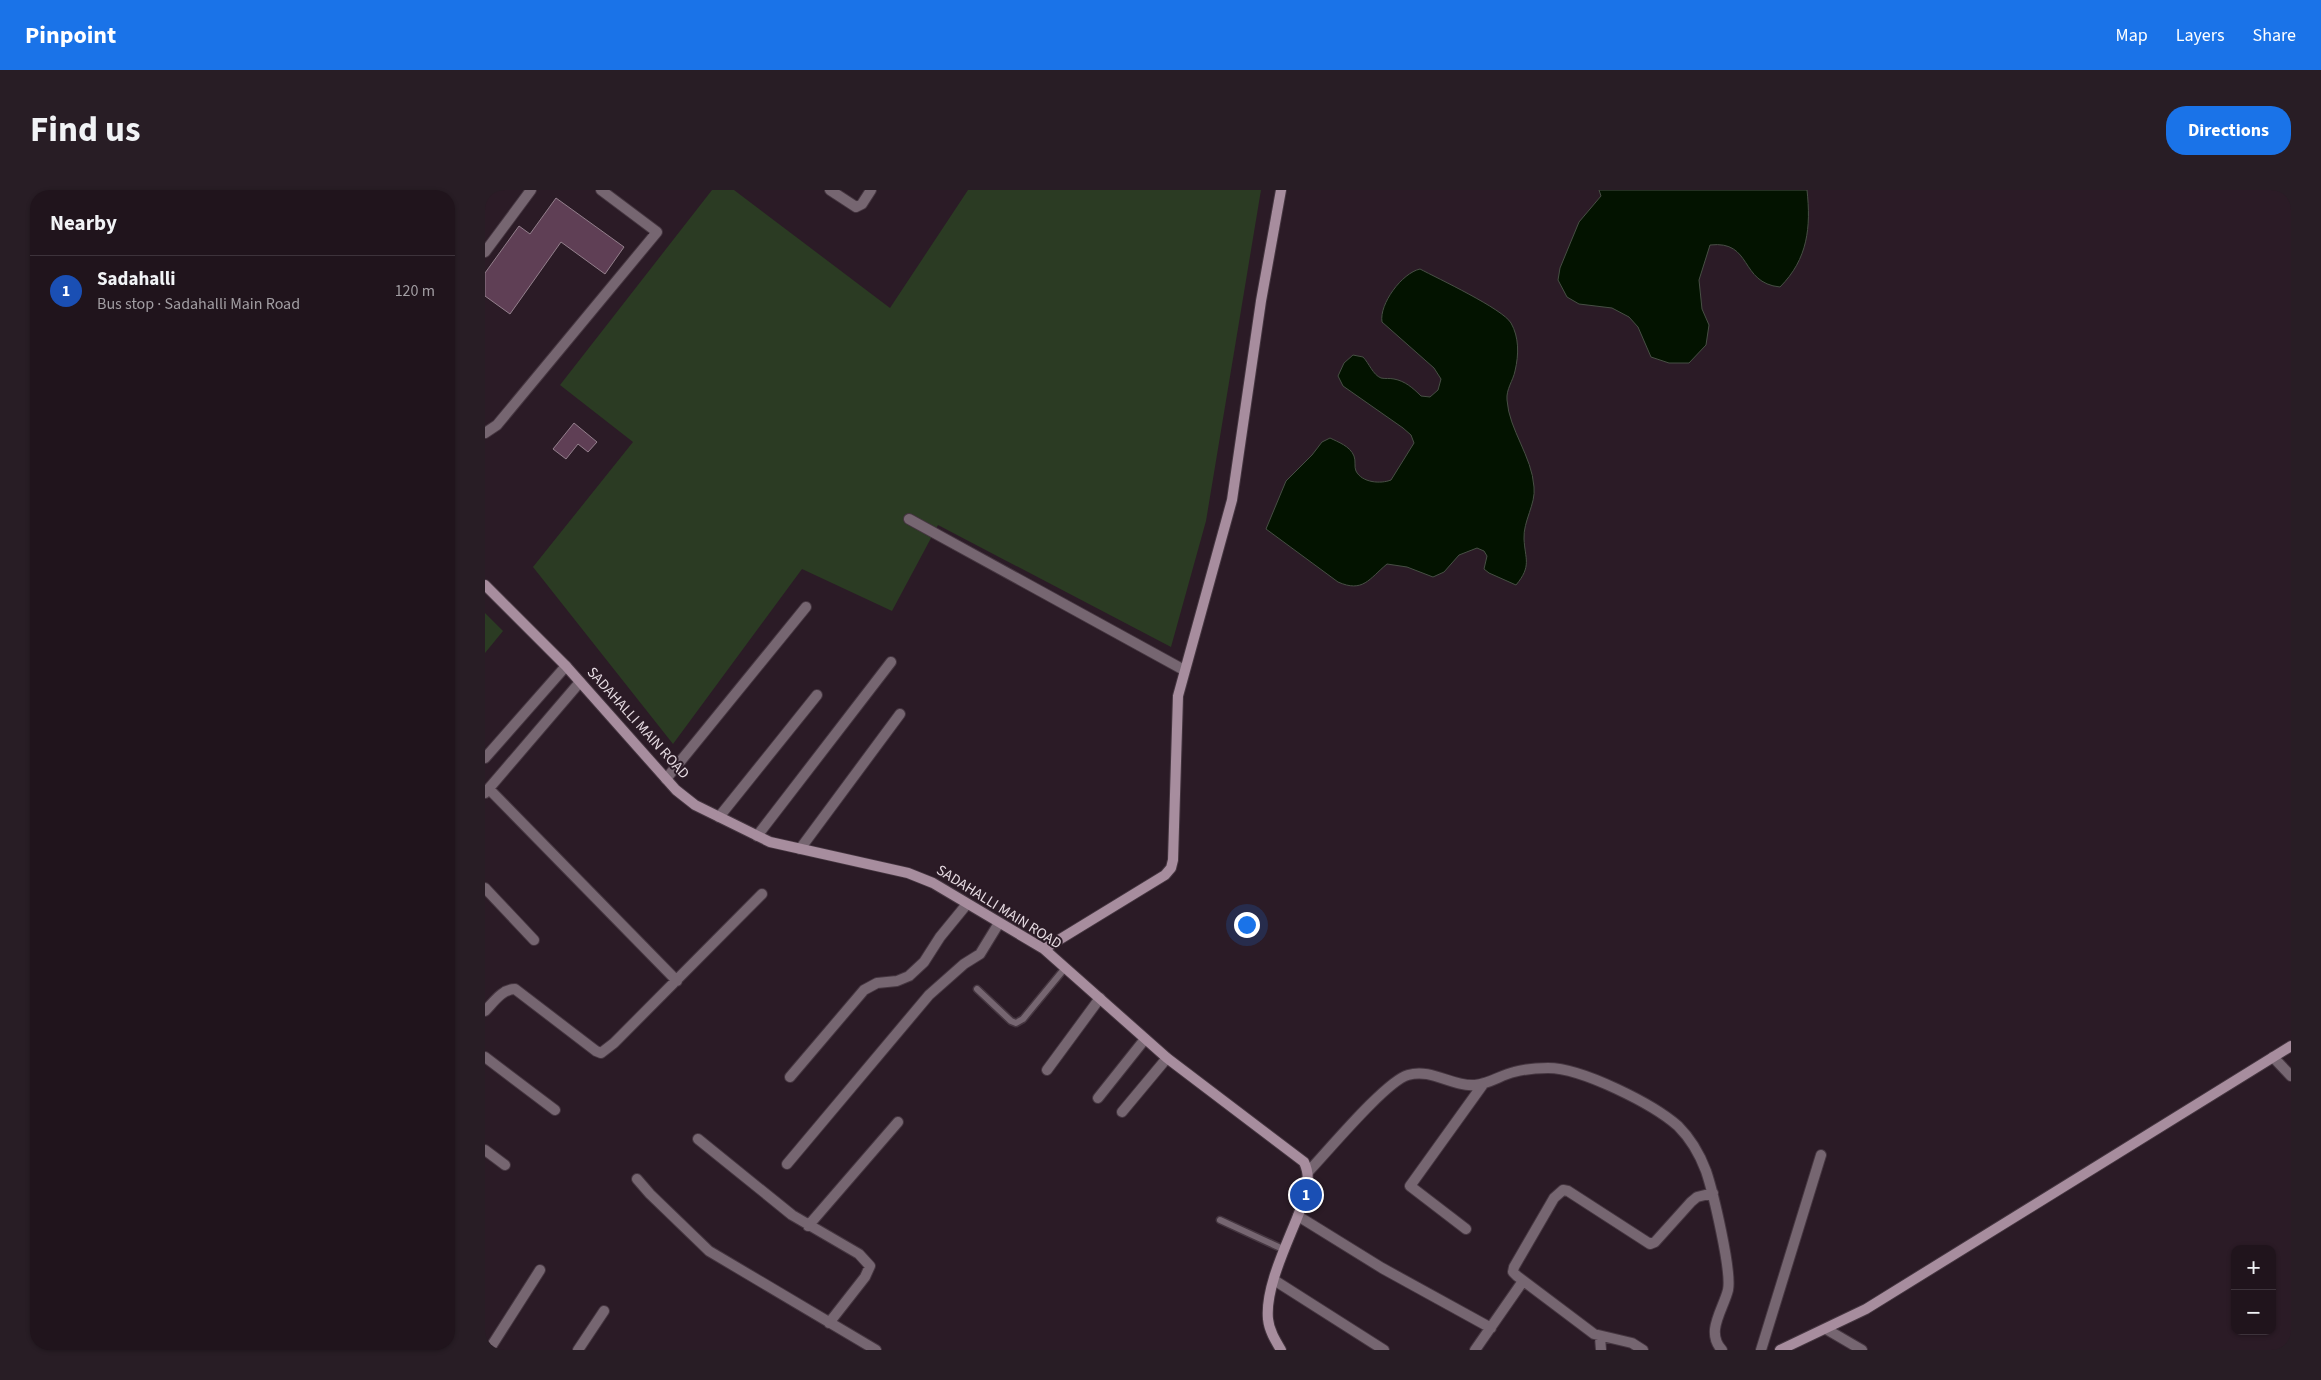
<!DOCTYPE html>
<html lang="en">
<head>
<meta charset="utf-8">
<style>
	body { margin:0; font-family:"Source Sans 3",sans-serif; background:#281d25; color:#f1f3f6 }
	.controls { position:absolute; right:15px; bottom:15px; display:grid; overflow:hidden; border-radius:10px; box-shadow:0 1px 4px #0004 }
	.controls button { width:45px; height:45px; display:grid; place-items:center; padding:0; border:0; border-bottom:1px solid #3d333b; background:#20141c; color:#f1f3f6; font:25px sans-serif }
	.you { position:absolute; left:761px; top:734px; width:18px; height:18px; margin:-12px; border:4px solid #fff; border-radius:50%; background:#1a73e8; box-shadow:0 0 0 8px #1a73e833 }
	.badge { display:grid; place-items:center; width:32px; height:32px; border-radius:50%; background:#1a73e8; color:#fff; font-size:16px; font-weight:700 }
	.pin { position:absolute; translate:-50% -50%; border:2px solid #fff; box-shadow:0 1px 5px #0006 }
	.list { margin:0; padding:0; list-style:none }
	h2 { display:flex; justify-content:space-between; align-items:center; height:65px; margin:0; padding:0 20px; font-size:21px }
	h2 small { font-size:16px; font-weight:400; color:#a29ea3 }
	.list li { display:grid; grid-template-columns:32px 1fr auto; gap:15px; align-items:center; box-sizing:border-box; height:70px; padding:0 20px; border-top:1px solid #3d333b }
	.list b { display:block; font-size:19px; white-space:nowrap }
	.list p { margin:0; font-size:16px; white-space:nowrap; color:#a29ea3 }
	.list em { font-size:16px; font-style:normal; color:#a29ea3 }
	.map { position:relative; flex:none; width:1806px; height:1160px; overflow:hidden; border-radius:20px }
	header { display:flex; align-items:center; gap:30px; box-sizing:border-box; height:70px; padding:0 25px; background:#1a73e8; color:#fff }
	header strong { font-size:24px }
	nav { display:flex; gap:28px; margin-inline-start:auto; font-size:18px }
	.intro { display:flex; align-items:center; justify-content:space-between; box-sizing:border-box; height:120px; padding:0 30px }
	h1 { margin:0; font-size:35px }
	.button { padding:12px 22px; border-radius:20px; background:#1a73e8; color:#fff; font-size:18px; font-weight:700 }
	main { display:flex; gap:30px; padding:0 30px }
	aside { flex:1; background:#20141c; border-radius:20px; box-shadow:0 1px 4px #0004 }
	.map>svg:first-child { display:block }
</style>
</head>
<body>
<header>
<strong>Pinpoint</strong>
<nav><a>Map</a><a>Layers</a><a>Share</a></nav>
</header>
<div class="intro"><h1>Find us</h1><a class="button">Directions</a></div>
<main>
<aside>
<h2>Nearby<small></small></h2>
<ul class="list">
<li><span class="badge" style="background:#1a4fb4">1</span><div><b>Sadahalli</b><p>Bus stop · Sadahalli Main Road</p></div><em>120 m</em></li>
</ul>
</aside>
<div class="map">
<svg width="1806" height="1160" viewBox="0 0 1806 1160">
	<rect width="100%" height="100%" fill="#2b1b26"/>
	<!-- green -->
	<path fill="#2b3b23" d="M227,0H249L405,118L483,0H776L721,331L686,457L453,335L407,421L317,379L188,554L48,377L148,252L75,195Z
		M0,423L18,441L0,463Z"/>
	<!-- water -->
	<path fill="#031300" stroke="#474f44" d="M1114,0H1322C1326,37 1323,69 1295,97C1254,93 1268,50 1225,55L1214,90L1217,119L1224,135L1221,155L1204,173H1184L1166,167L1153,137L1144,127L1127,118L1094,114L1082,107L1073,90L1075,78L1094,32L1116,6Z
		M935,79C952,88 1018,119 1026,133C1034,147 1034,164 1030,181C1028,191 1021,199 1022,210C1024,240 1047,266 1049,297C1051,314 1038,331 1039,349C1040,369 1047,376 1031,395L1004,383L999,379L1002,366L999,361L992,358L974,365L959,382L948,387L922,377L902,374C884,389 878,403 853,392L781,339L801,291L827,265L837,252L845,248C853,252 865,256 869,266C871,271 869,277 871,281C877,293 896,294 906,290L929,253L926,245L918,238L858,196L853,186L859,173L868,165L878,167C884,173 888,185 896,188C900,189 905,188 909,189C920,191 928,198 936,206L945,207L953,200L956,189L949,178L897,132C894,114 917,83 935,79Z"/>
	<!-- building -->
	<path fill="#5f3f55" stroke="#94808d" d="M71,8L139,57L120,84L76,52L25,124L0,106V83L34,36L45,44Z
		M89,233L112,252L103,262L93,254L81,269L68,259Z"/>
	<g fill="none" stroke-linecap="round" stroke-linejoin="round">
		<!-- lane casing -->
		<g stroke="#453640" stroke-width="9">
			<path id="lane" d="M492,799L526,831L531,833L538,829L580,778
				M735,1030L800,1060"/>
		</g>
		<!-- street casing -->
		<g stroke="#453640" stroke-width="12">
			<path id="street" d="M345,0L371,17L377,14L386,0
				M0,62L46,0
				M0,243L12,235L172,42L116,0
				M424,329L699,480
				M0,568L81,476
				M181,589L321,417
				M4,599L192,791
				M0,603L95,492
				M234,627L332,505
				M272,646L406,472
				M315,659L415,524
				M0,698L49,750
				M0,821C8,813 17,799 30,799L111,861L116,863L129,853L277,704
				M0,867L70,920
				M1788,867L1806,886
				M562,880L615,808
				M305,887L379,800L392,793L412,791L424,786L439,772L455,747L482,714
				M613,908L660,849
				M637,922L682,868
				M213,949L307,1025L374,1064L385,1076L380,1087L344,1133
				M0,960L20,975
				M302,974L444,805L479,774L495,764L514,733
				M823,982C843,961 901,891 923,885C947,878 967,897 990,895C1004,894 1016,885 1029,882C1040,879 1053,878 1063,878C1097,878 1168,914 1193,936C1205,948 1215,965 1221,981C1228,1002 1247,1081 1243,1100C1238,1120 1220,1142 1237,1160
				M152,989L165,1004L224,1061L391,1160
				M813,1026L897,1078L1006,1138
				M323,1036L413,932
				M981,1039L925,996L999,893
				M789,1090L899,1160
				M1341,1139L1377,1160
				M1115,1147L1116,1160
				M4,1160L55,1080
				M93,1160L119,1121
				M990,1160L1038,1091
				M1158,1160L1147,1153L1109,1144L1032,1086L1028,1082L1029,1077L1069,1008L1078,1000L1083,1001L1165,1054L1170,1052L1206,1012L1212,1007L1228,1003
				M1276,1160L1336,965"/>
		</g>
		<!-- secondary casing -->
		<g stroke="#453640" stroke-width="12">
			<path id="secondary" d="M0,395L81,476L191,600L210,615L285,652L423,683L448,693L559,759L682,868L819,972C827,989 821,1005 814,1023C803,1052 780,1097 783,1129C784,1140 790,1150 796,1160
				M559,759L680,685L686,678L688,670L693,506L747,310L776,111L796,0
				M1295,1160L1381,1119L1806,856"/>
		</g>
		<!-- lane -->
		<use href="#lane" stroke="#766671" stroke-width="6"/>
		<!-- street -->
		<use href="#street" stroke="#766671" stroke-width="10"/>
		<!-- secondary -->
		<use href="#secondary" stroke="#a78d9e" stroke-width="10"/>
	</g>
	<g text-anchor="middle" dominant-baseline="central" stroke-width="4" stroke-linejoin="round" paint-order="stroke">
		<!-- street labels -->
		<g font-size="15" fill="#e6dbe2" stroke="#2b1b26">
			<text transform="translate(153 533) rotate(48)">SADAHALLI MAIN ROAD</text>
			<text transform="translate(514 717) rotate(32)">SADAHALLI MAIN ROAD</text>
		</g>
	</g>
</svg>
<div class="controls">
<button>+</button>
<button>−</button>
</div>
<div class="you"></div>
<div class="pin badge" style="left:821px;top:1005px;background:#1a4fb4">1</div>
</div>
</main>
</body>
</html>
